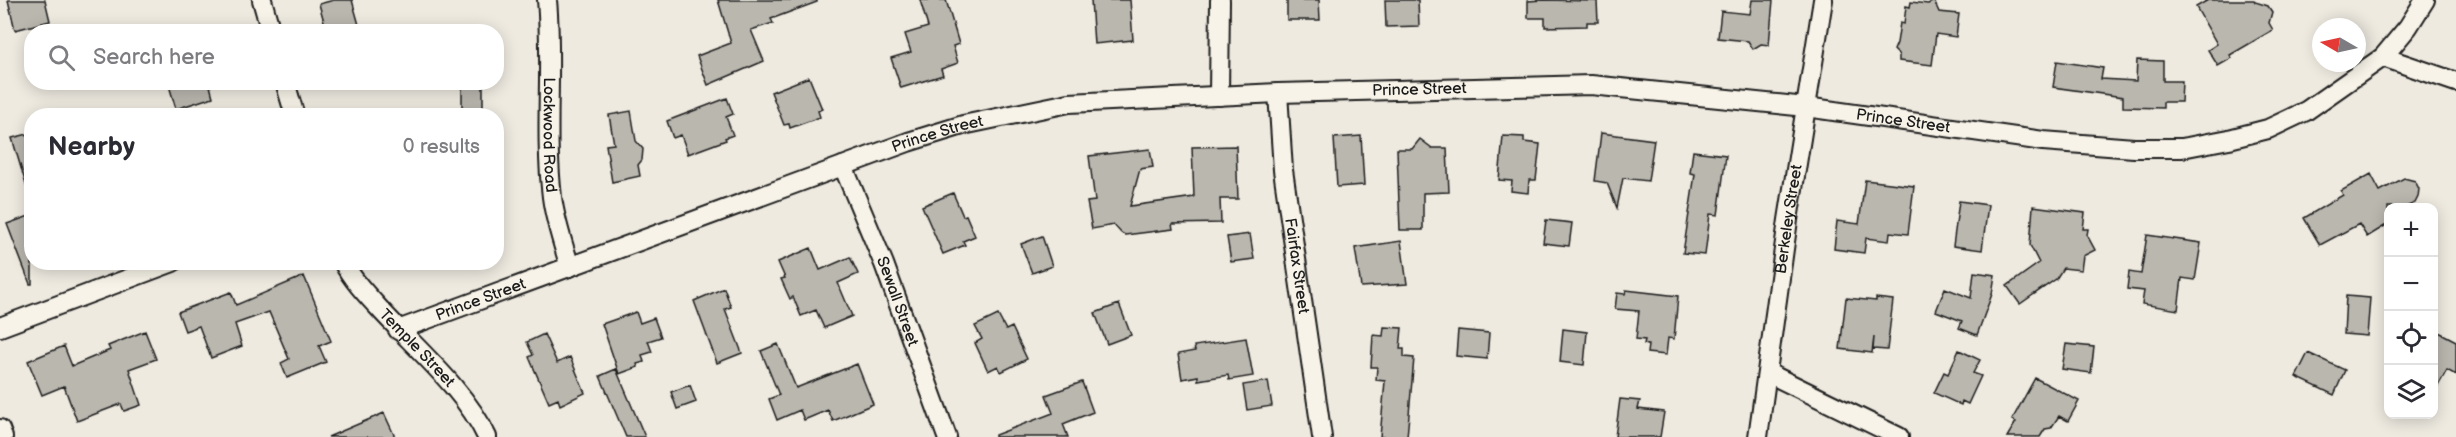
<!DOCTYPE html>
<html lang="en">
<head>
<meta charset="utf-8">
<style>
	body { margin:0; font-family:"Balsamiq Sans",sans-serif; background:#f7f7f7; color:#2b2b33 }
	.controls { position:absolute; right:18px; bottom:18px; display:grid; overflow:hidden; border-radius:12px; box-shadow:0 3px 15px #0003 }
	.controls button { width:54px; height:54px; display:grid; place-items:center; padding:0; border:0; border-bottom:2px solid #e1e1e2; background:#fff; color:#2b2b33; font:30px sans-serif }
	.compass { position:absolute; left:2312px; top:18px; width:54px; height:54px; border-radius:50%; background:#fff; box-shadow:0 3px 15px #0003; rotate:279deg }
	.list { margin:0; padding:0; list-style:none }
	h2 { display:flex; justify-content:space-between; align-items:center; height:78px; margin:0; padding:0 24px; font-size:26px }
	h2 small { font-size:20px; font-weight:400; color:#7c7c81 }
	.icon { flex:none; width:33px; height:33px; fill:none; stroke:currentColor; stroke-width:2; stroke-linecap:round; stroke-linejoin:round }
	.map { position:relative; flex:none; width:2456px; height:437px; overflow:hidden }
	.search { position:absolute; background:#fff; box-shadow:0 3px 15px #0003; left:24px; top:24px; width:480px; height:66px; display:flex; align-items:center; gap:15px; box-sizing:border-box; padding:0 21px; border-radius:24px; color:#7c7c81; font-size:22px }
	.panel { position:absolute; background:#fff; box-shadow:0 3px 15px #0003; left:24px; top:108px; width:480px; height:162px; border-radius:24px }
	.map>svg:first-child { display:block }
</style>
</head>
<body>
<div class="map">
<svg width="2456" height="437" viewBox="0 0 2456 437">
	<rect width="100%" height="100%" fill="#eeeae0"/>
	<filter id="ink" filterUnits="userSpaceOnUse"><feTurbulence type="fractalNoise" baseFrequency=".0167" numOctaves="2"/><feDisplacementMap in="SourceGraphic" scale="12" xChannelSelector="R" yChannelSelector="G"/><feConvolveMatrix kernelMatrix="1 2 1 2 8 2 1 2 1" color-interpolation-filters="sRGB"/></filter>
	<g filter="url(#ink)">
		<!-- building -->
		<path fill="#bab7af" stroke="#1c1c1c" stroke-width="1.5" d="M8,0H45L50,21L15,30Z
			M334,0H352L361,32H327L319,4Z
			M718,0H817V2L771,19L773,23L751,30L764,61L708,85L697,56L731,43Z
			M920,0H946L959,44L953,46L958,63L941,69L943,75L901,88L891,58L911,52L905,34L928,27Z
			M1091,0H1130L1133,40L1094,44Z
			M1287,0H1319L1320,20H1287Z
			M1385,0H1418L1419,26L1386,27Z
			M1543,0L1597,1L1598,22H1587V26L1545,27V18H1528V1Z
			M1752,0H1773L1769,45L1761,44L1753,49L1748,41L1718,38L1721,11L1750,14Z
			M2208,0H2254L2255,2L2268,6L2272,12L2269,23L2273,30L2230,55L2232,58L2218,66L2208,50L2217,44L2196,7Z
			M1934,1L1939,12L1959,14L1956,37L1936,34L1932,65L1899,61V55L1894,50L1897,43L1900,23L1904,24L1906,6L1910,7L1911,2L1928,4Z
			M2137,60L2163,61V81H2182L2181,102H2163V108L2123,107V97L2053,87L2057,61L2103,68L2101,79L2136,81Z
			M809,77L822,109L818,111L820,117L790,128L789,124L784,125L771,92Z
			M168,82H209L213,97L176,109Z
			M462,82H483V113H462Z
			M727,98L733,114L726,117L733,135L725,138L726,140L688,154L681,135L673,138L667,121Z
			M631,111L636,141L643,149L642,160L638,165L640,176L612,182L606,145L614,144L609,115Z
			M32,133V187L27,188L12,138Z
			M1601,133L1654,140L1648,181L1623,178L1617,208L1607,183L1595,181Z
			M1361,136L1364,185L1337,187L1334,138Z
			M1503,136L1524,137V142L1540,144L1536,180H1529L1528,193L1511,191L1512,181L1499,180Z
			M1420,139L1432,148H1447L1449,192L1423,193V230H1400L1397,149H1412Z
			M1236,146L1238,199H1220L1221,223L1172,224L1173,229L1125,235L1121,233L1114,225L1092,229L1087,202L1095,201L1089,156L1150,149L1153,167L1140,169L1130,206L1194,197L1192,147Z
			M1693,151L1726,155L1718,215L1710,214L1705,255L1683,253L1695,174L1690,173Z
			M2371,174L2380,191L2404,178L2415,181L2419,189L2418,197L2415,203L2406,207H2388V224L2367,237L2359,224L2320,245L2304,218L2343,195L2341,191Z
			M1865,180L1914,186L1908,234L1890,232L1889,241L1866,238L1864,253L1834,249L1837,221L1859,224Z
			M953,193L963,216L966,215L975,236L963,241L965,245L943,254L922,206Z
			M1959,201L1988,205L1982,250L1953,246Z
			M2033,206L2085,213L2083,229H2088L2087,235L2095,250L2083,256L2081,270L2063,268L2056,279L2020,304L2007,286L2039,263L2030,245Z
			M32,215V284H30L7,224Z
			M1546,220L1572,223L1569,246L1543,243Z
			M1250,234L1254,259L1231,262L1227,237Z
			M2147,235L2201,243L2195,280L2182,278L2178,310L2142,304L2144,291L2127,289L2129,272L2141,274Z
			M1042,236L1052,266L1032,273L1021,244Z
			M1401,241L1407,284L1361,287L1355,248Z
			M811,248L820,270L850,257L858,274L838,283L852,316L824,328L816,310L801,316L793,297L790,299L781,279L785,278L778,262Z
			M1974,272L1995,275L1992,294L1977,335L1959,328L1962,321L1936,311L1945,288L1971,298Z
			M304,276L331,341L319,346L326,362L287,378L281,363L289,359L269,312L235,324L242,346L211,358L199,326L185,331L178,312L231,292L236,305Z
			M724,288L731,307L725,309L742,353L717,363L694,301Z
			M1626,290L1678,296L1674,339L1668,338L1666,355L1647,353L1648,345L1644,344L1645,340L1636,339L1639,311L1615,309L1617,293L1625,294Z
			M2346,296L2370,298L2367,336L2344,334Z
			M1846,298L1876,301V298L1893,300L1887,350L1873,349L1874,337L1872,353L1840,349Z
			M1119,304L1131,335L1107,344L1095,313Z
			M636,312L640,323L654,318L661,337L648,341L652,352L642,355L644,362L637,364L638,367L619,374L602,324Z
			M998,315L1006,330L1012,327L1027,359L1001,372L998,366L988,371L975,343L982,339L975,326Z
			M1384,327L1402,328L1400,349H1404V357L1414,358L1407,437H1380L1385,381L1376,380L1377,367H1371L1373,335L1383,336Z
			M1563,329L1587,332L1584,365L1560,362Z
			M2433,329L2456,341V375L2447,370L2433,395Z
			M1458,330L1489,333L1487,359L1456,356Z
			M145,331L156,359L129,369L141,405L124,411L121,404L77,421L64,386L42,395L28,361L64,346L72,366L110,350L108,346Z
			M544,334L557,363L570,357L585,393L560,405L558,399L549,403L529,357L533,355L527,342Z
			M1246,338L1253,376L1229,380L1228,375L1198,380V376L1182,379L1178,354L1195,351L1194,346Z
			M778,344L796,388L857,364L873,404L833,421L828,410L804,420L800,410L777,420L769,399L779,395L761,351Z
			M2066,344L2094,347L2091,373L2062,369Z
			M1959,350L1980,360L1973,373L1981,376L1968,404L1962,401L1961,405L1934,393L1944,372L1948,374Z
			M2308,353L2345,370L2334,395L2296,377Z
			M616,369L645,437H626L600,376Z
			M2035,378L2079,401L2068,421L2059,416L2051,428L2045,429L2040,437H2007L2016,422L2012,420Z
			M1268,381L1272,406L1247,410L1243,385Z
			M1082,382L1093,412L1063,424L1068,437H995V435L1053,413L1046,395Z
			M690,385L696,402L677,409L671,392Z
			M1620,399L1640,401L1638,409L1664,412L1660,437H1615Z
			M384,413L395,437H328Z"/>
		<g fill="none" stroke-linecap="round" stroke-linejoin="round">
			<!-- minor casing -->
			<g stroke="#1c1c1c" stroke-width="22">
				<g id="minor">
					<path d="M262,0L271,32"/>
					<path id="s1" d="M547,0C553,65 544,131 552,197C555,221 563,244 570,267"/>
					<path d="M2383,57L2456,82"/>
					<path d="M285,82L295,116"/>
					<path id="s2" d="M1278,93L1283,170L1322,437"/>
					<path d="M1219,96L1220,0"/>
					<path id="s3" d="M843,166L884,264L947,437"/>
					<path id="s4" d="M343,262C352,279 365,293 377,306C413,346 464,388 487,437"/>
					<path d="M0,327L173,262"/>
					<path id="s5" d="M398,330L908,142L963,125L1069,103L1278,93L1591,85L1806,107L2043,141L2134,148H2182L2229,139L2268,129L2306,111L2383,57L2408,27L2425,0"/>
					<path d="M1768,373L1899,437"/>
					<path d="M0,429L3,437"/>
					<path id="s6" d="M1758,437L1788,220L1823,0"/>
				</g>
			</g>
			<!-- minor -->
			<use href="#minor" stroke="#f7f3e8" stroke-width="18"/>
		</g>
	</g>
	<g text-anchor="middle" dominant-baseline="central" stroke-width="4.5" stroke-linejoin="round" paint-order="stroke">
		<!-- street labels -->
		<g font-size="16" fill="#1c1c1c" stroke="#f7f3e8">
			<text stroke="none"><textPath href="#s5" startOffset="1060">Prince Street</textPath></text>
			<text stroke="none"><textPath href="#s5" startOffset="1546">Prince Street</textPath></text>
			<text stroke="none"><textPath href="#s1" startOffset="135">Lockwood Road</textPath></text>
			<text stroke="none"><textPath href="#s5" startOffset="574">Prince Street</textPath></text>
			<text stroke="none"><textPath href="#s6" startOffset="220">Berkeley Street</textPath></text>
			<text stroke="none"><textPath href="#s2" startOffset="174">Fairfax Street</textPath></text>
			<text stroke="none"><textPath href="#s5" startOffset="88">Prince Street</textPath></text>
			<text stroke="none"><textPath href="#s3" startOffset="146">Sewall Street</textPath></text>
			<text stroke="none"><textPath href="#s4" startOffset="114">Temple Street</textPath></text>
		</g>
	</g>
</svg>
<div class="controls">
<button>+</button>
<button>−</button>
<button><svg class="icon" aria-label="locate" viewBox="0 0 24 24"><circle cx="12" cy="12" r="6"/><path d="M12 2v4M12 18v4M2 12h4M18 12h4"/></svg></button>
<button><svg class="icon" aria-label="layers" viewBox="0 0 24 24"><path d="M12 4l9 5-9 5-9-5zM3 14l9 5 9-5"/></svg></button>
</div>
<svg class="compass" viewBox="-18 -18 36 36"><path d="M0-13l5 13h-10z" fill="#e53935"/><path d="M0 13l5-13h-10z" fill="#7c7c81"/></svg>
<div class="search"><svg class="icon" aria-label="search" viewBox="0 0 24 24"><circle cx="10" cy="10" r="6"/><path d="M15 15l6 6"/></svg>Search here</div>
<section class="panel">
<h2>Nearby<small>0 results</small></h2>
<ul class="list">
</ul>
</section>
</div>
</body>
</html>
